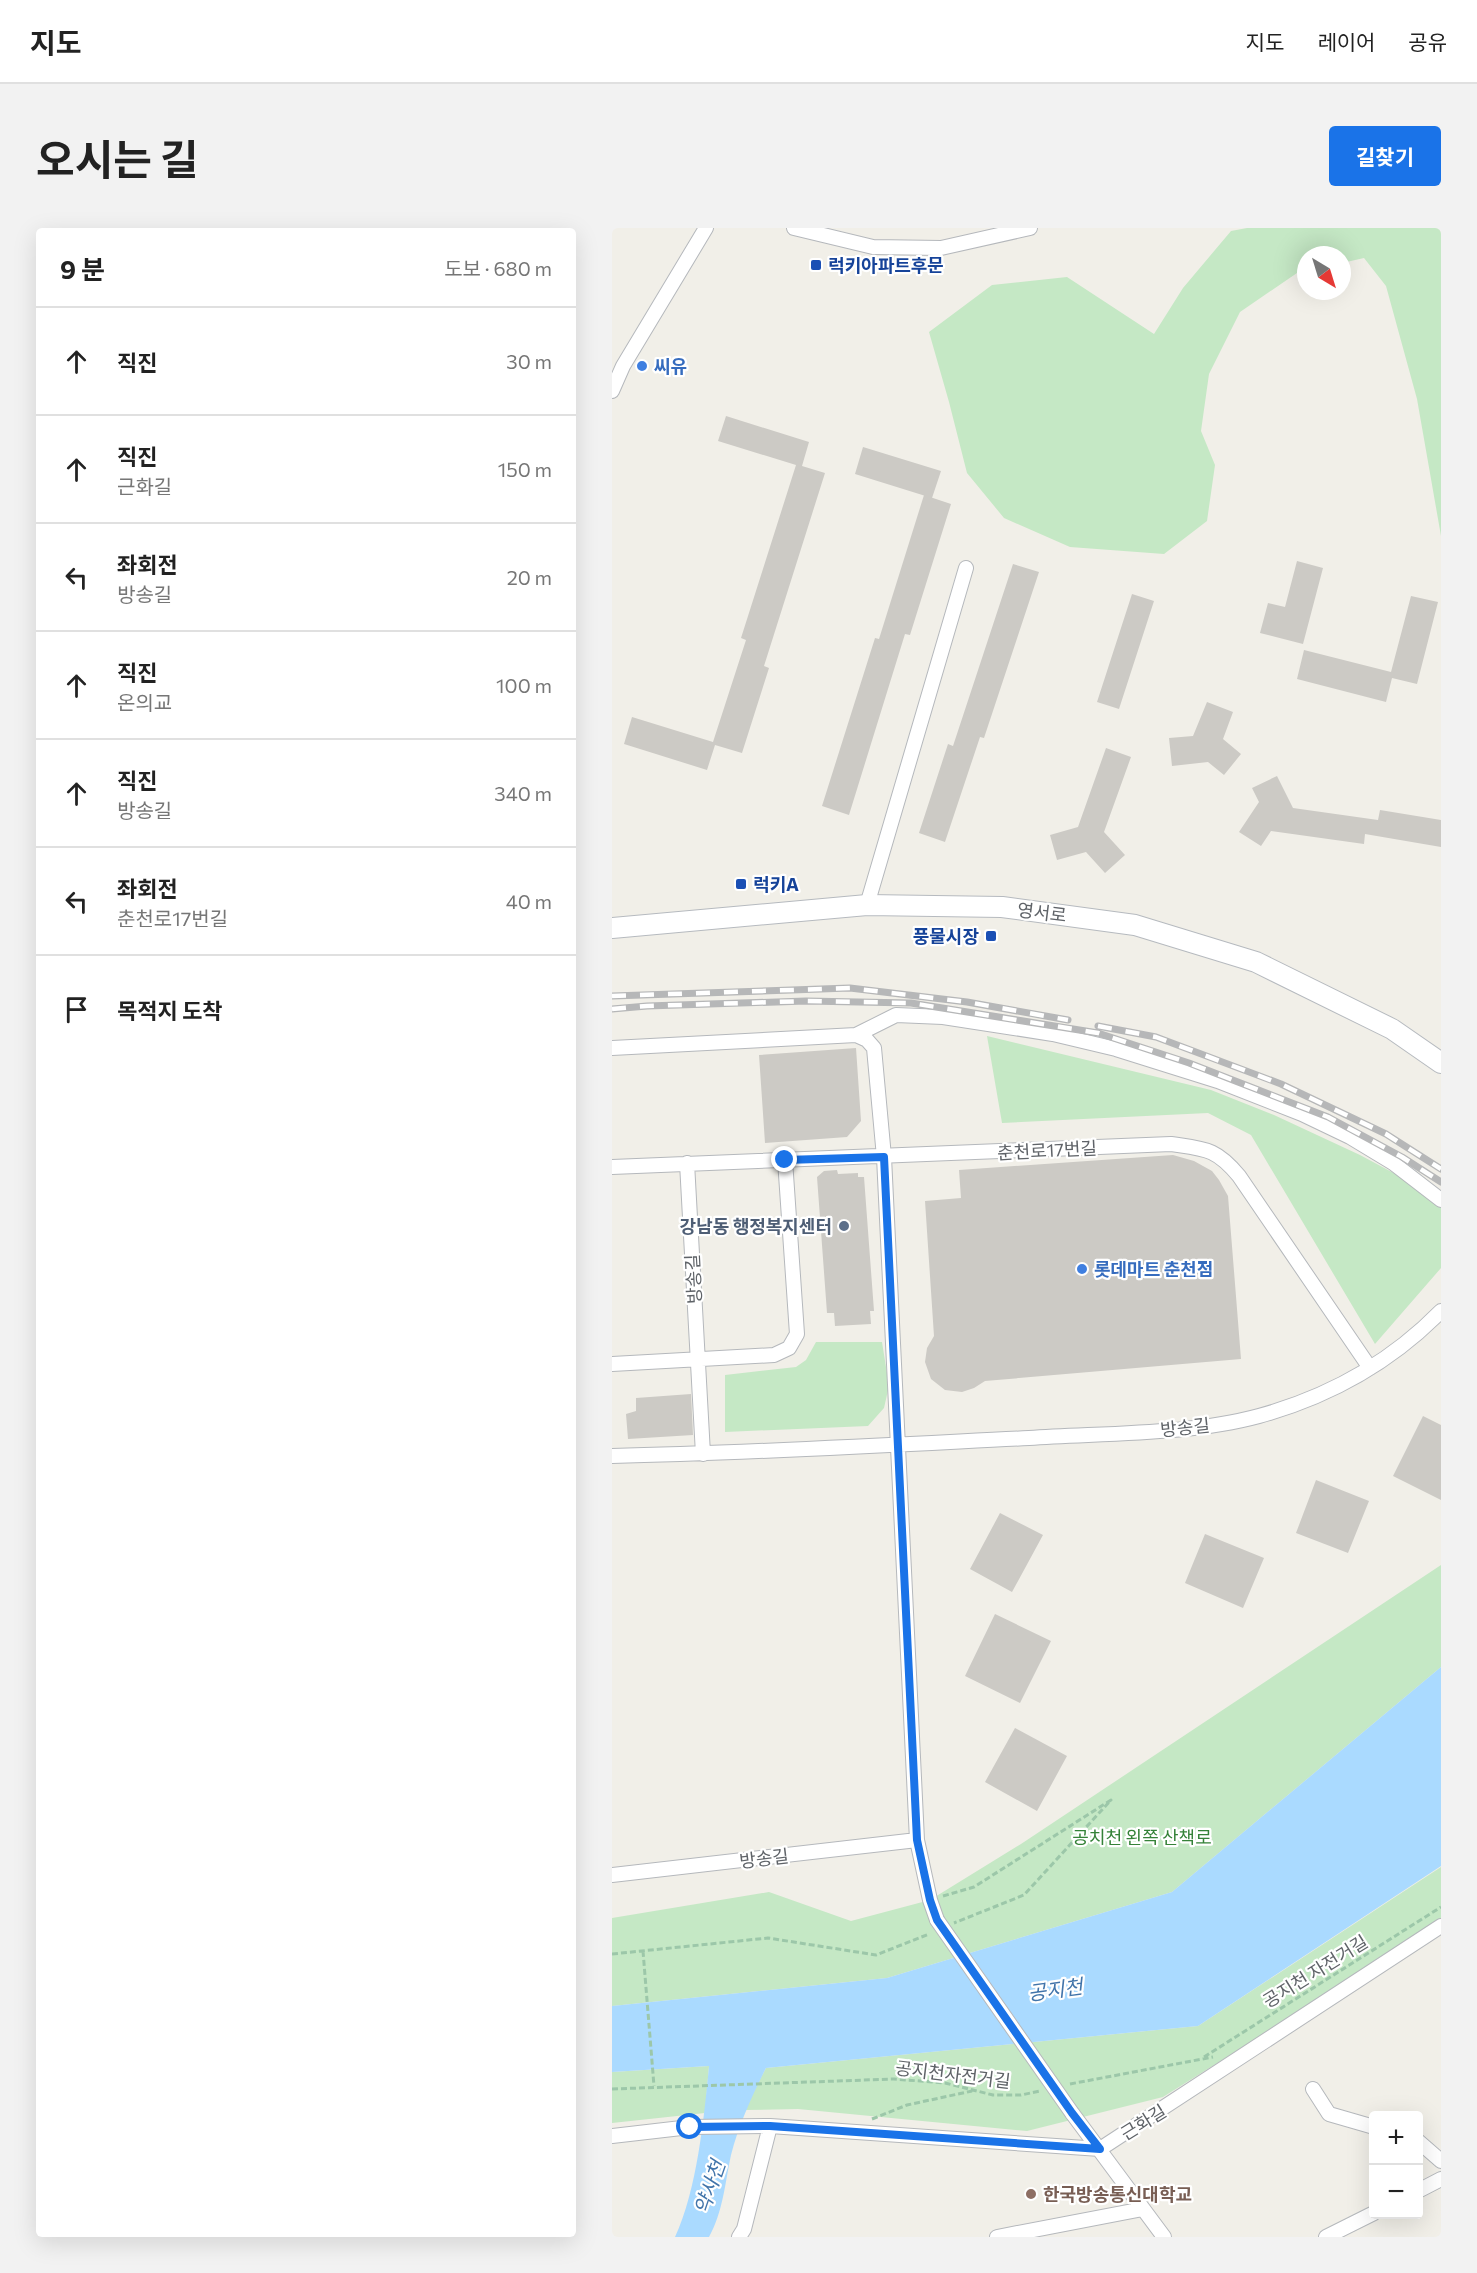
<!DOCTYPE html>
<html lang="ko">
<head>
<meta charset="utf-8">
<style>
	body { margin:0; font-family:Commissioner,"Noto Sans KR",sans-serif; background:#f2f2f2; color:#222 }
	.controls { position:absolute; right:18px; bottom:18px; display:grid; overflow:hidden; border-radius:6px; box-shadow:0 6px 24px #0002 }
	.controls button { width:54px; height:54px; display:grid; place-items:center; padding:0; border:0; border-bottom:2px solid #e0e0e0; background:#fff; color:#222; font:30px sans-serif }
	.compass { position:absolute; left:685px; top:18px; width:54px; height:54px; border-radius:50%; background:#fff; box-shadow:0 6px 24px #0002; rotate:142deg }
	.stop { position:absolute; width:18px; height:18px; margin:-14px; border:4px solid #1a73e8; border-radius:50%; background:#fff }
	.stop.end { background:#1a73e8; border-color:#fff; box-shadow:0 2px 6px #0008 }
	.list { margin:0; padding:0; list-style:none }
	h2 { display:flex; justify-content:space-between; align-items:center; height:78px; margin:0; padding:0 24px; font-size:26px }
	h2 small { font-size:20px; font-weight:400; color:#767676 }
	.list li { display:grid; grid-template-columns:39px 1fr auto; gap:18px; align-items:center; box-sizing:border-box; height:108px; padding:0 24px; border-top:2px solid #e0e0e0 }
	.list b { display:block; font-size:22px; white-space:nowrap }
	.list p { margin:0; font-size:20px; white-space:nowrap; color:#767676 }
	.list em { font-size:20px; font-style:normal; color:#767676 }
	.icon { flex:none; width:33px; height:33px; fill:none; stroke:currentColor; stroke-width:2; stroke-linecap:round; stroke-linejoin:round }
	.map { position:relative; flex:none; width:829px; height:2009px; overflow:hidden; border-radius:6px }
	header { display:flex; align-items:center; gap:36px; box-sizing:border-box; height:84px; padding:0 30px; background:#fff; border-bottom:2px solid #e0e0e0 }
	header strong { font-size:28px }
	nav { display:flex; gap:33px; margin-inline-start:auto; font-size:21px }
	.intro { display:flex; align-items:center; justify-content:space-between; box-sizing:border-box; height:144px; padding:0 36px }
	h1 { margin:0; font-size:42px }
	.button { padding:15px 27px; border-radius:6px; background:#1a73e8; color:#fff; font-size:21px; font-weight:700 }
	main { display:flex; gap:36px; padding:0 36px }
	aside { flex:1; background:#fff; border-radius:6px; box-shadow:0 6px 24px #0002 }
	.map>svg:first-child { display:block }
</style>
</head>
<body>
<header>
<strong>지도</strong>
<nav><a>지도</a><a>레이어</a><a>공유</a></nav>
</header>
<div class="intro"><h1>오시는 길</h1><a class="button">길찾기</a></div>
<main>
<aside>
<h2>9 분<small>도보 · 680 m</small></h2>
<ul class="list">
<li><svg class="icon" aria-label="ahead" viewBox="0 0 24 24"><path d="M12 20V5M6 11l6-6 6 6"/></svg><div><b>직진</b></div><em>30 m</em></li>
<li><svg class="icon" aria-label="ahead" viewBox="0 0 24 24"><path d="M12 20V5M6 11l6-6 6 6"/></svg><div><b>직진</b><p>근화길</p></div><em>150 m</em></li>
<li><svg class="icon" aria-label="left" viewBox="0 0 24 24"><path d="M17 20v-9H6M10 6l-5 5 5 5"/></svg><div><b>좌회전</b><p>방송길</p></div><em>20 m</em></li>
<li><svg class="icon" aria-label="ahead" viewBox="0 0 24 24"><path d="M12 20V5M6 11l6-6 6 6"/></svg><div><b>직진</b><p>온의교</p></div><em>100 m</em></li>
<li><svg class="icon" aria-label="ahead" viewBox="0 0 24 24"><path d="M12 20V5M6 11l6-6 6 6"/></svg><div><b>직진</b><p>방송길</p></div><em>340 m</em></li>
<li><svg class="icon" aria-label="left" viewBox="0 0 24 24"><path d="M17 20v-9H6M10 6l-5 5 5 5"/></svg><div><b>좌회전</b><p>춘천로17번길</p></div><em>40 m</em></li>
<li><svg class="icon" aria-label="arrive" viewBox="0 0 24 24"><path d="M6 21V4h12l-3 4 3 4H6"/></svg><div><b>목적지 도착</b></div></li>
</ul>
</aside>
<div class="map">
<svg width="829" height="2009" viewBox="0 0 829 2009">
	<rect width="100%" height="100%" fill="#f1efe8"/>
	<!-- green -->
	<path fill="#c5e8c5" d="M635,0H829V308L805,171L774,58L752,30L730,35V27H694V43L685,45L628,84L597,146L589,203L603,237L595,293L552,326L458,319L392,290L355,245L337,174L317,104L380,57L455,49L542,106L571,60L619,3Z
		M375,808L599,862L662,887L748,927L819,965L829,974V1040L763,1116L639,907L596,885L390,895Z
		M204,1114H270L277,1158L272,1180L256,1198L113,1204V1147L184,1139L194,1132Z
		M829,1337V1439L560,1664L275,1750L0,1778V1690L157,1664L239,1693L318,1672L409,1616Z
		M829,1639V1695L551,1869L415,1903L186,1881L132,1882L154,1840L586,1798Z
		M97,1838L93,1885L0,1895V1844Z"/>
	<!-- water -->
	<path fill="#aadaff" d="M829,1439V1638L586,1798L154,1840C140,1868 127,1896 119,1927C113,1955 111,1984 97,2009H63C85,1962 92,1890 97,1838L0,1844V1778L275,1750L560,1664Z"/>
	<!-- building -->
	<path fill="#cccac5" d="M114,188L197,214L190,238L213,245L152,438L157,440L130,525L103,517L95,542L12,516L20,489L101,514L134,412L129,410L184,237L106,213Z
		M251,219L329,243L320,270L243,246Z
		M312,267L339,276L298,407L293,406L237,587L210,578L263,410L267,411Z
		M685,333L711,340L691,416L648,405L656,375L673,379Z
		M401,336L427,344L372,510L368,509L333,614L307,605L336,516L341,518Z
		M520,366L542,373L507,481L485,474Z
		M799,368L826,374L805,456L780,450L774,474L685,451L692,422L779,444Z
		M595,474L621,484L611,511L629,526L612,547L596,534L560,538L557,510L581,508Z
		M494,520L519,529L492,604L513,627L493,645L474,624L445,632L438,607L466,599Z
		M665,548L681,580L766,592L768,582L829,592V619L753,606L752,616L659,603L649,618L627,604L647,574L640,560Z
		M244,820L249,893L235,909L153,915L147,827Z
		M561,927L582,933L600,943L607,952L616,968L629,1131L373,1153L362,1160L350,1164L333,1162L319,1151L313,1134L315,1120L322,1108L313,973L349,970L347,942Z
		M225,942L226,946L246,945V949H252L262,1083H258L259,1096L223,1098L222,1085H215L205,949L212,943Z
		M79,1166L81,1207L16,1211L14,1186L24,1183V1170Z
		M811,1188L829,1197V1272L781,1248Z
		M704,1252L757,1273L736,1325L684,1305Z
		M388,1285L431,1307L400,1364L358,1341Z
		M593,1306L652,1330L631,1380L573,1355Z
		M383,1386L439,1413L408,1475L353,1448Z
		M403,1500L455,1528L425,1583L373,1554Z"/>
	<g fill="none" stroke-linecap="round" stroke-linejoin="round">
		<!-- street casing -->
		<g stroke="#b5b8bc" stroke-width="16">
			<path id="street" d="M182,0L261,19L329,20L418,0
				M0,163L11,138L94,0
				M255,677L354,340
				M244,807L284,787L331,789L441,806L504,821L606,853L690,886L738,909L781,935L829,972
				M0,820L244,807L255,812L262,820L272,929L305,1612L318,1672L325,1692
				M75,935L91,1226
				M0,939L559,916C593,921 604,920 627,948L758,1140
				M0,1136L162,1127L177,1120L185,1106L173,932
				M0,1228C139,1225 278,1217 417,1210C490,1205 577,1207 647,1188C716,1169 779,1134 829,1083
				M0,1647L305,1612
				M701,1861L717,1886L762,1899
				M460,1885L552,2009
				M0,1908L78,1899L158,1898L488,1921L829,1698
				M806,1913L829,1933
				M806,1963L829,1951
				M127,2009L132,2001L158,1898
				M385,2009L531,1981
				M714,2009L762,1985"/>
		</g>
		<!-- secondary casing -->
		<g stroke="#b6babf" stroke-width="22">
			<path id="secondary" d="M0,700L255,677L390,679L523,697L644,734L780,801L829,835"/>
		</g>
		<!-- path -->
		<path stroke="#9cc7a9" stroke-width="3" stroke-dasharray="6 3" stroke-linecap="butt" d="M331,1668L362,1659L499,1572L412,1667L342,1695
			M31,1723L42,1858
			M0,1726L156,1710L264,1727L317,1706
			M592,1829L829,1679
			M458,1856L601,1829
			M0,1861L282,1851L333,1855L381,1867H409L428,1863
			M260,1891L295,1877L360,1863"/>
		<!-- street -->
		<use href="#street" stroke="#fff" stroke-width="14"/>
		<!-- secondary -->
		<use href="#secondary" stroke="#fff" stroke-width="20"/>
		<!-- rail casing -->
		<g stroke="#b6b7b8" stroke-width="7">
			<path id="rail" d="M0,768L238,760L355,774L456,792
				M0,781L35,778L194,773L299,775L486,805L577,835L716,889L790,929L829,954
				M486,798L544,809L669,856L774,906L829,941"/>
		</g>
		<!-- rail -->
		<use href="#rail" stroke="#fff" stroke-width="4.5" stroke-dasharray="14" stroke-linecap="butt"/>
		<!-- street-bridge casing -->
		<g stroke="#b5b8bc" stroke-width="16" stroke-linecap="butt">
			<path id="street-bridge" d="M325,1692L460,1885"/>
		</g>
		<!-- street-bridge -->
		<use href="#street-bridge" stroke="#fff" stroke-width="14"/>
	</g>
	<g fill="none" stroke-linecap="round" stroke-linejoin="round">
		<!-- route -->
		<path stroke="#1a73e8" stroke-width="8" d="M78,1899L158,1898L488,1921L460,1885L325,1692L318,1672L305,1612L272,929L173,932"/>
	</g>
	<!-- markers -->
	<g fill="#1a4fb4" stroke="#fff" stroke-width="2">
		<rect x="198" y="31" width="12" height="12" rx="3"/>
		<rect x="123" y="650" width="12" height="12" rx="3"/>
		<rect x="373" y="702" width="12" height="12" rx="3"/>
	</g>
	<g fill="#3f7fe0" stroke="#fff" stroke-width="2">
		<circle cx="30" cy="138" r="6"/>
		<circle cx="470" cy="1041" r="6"/>
	</g>
	<circle fill="#5c6f8a" stroke="#fff" stroke-width="2" cx="232" cy="998" r="6"/>
	<circle fill="#8d6e63" stroke="#fff" stroke-width="2" cx="419" cy="1966" r="6"/>
	<g text-anchor="middle" dominant-baseline="central" stroke-width="4.5" stroke-linejoin="round" paint-order="stroke">
		<!-- transit labels -->
		<g font-size="18" font-weight="bold" fill="#164399" stroke="#fff" text-anchor="start">
			<text x="216" y="37">럭키아파트후문</text>
			<text x="141" y="656">럭키A</text>
			<text x="367" y="708" text-anchor="end">풍물시장</text>
		</g>
		<!-- shop labels -->
		<g font-size="18" font-weight="bold" fill="#366cbe" stroke="#fff" text-anchor="start">
			<text x="42" y="138">씨유</text>
			<text x="482" y="1041">롯데마트 춘천점</text>
		</g>
		<!-- street labels -->
		<g font-size="18" fill="#5f6368" stroke="#fff">
			<text transform="translate(430 684) rotate(7)">영서로</text>
			<text transform="translate(435 922) rotate(-3)">춘천로17번길</text>
			<text transform="translate(81 1051) rotate(-93)">방송길</text>
			<text transform="translate(573 1199) rotate(-6)">방송길</text>
			<text transform="translate(152 1630) rotate(-7)">방송길</text>
			<text transform="translate(703 1743) rotate(-32)">공지천 자전거길</text>
			<text transform="translate(341 1846) rotate(7)">공지천자전거길</text>
			<text transform="translate(531 1894) rotate(-32)">근화길</text>
		</g>
		<!-- service labels -->
		<g font-size="18" font-weight="bold" fill="#4e5e75" stroke="#fff" text-anchor="end">
			<text x="220" y="998">강남동 행정복지센터</text>
		</g>
		<!-- park labels -->
		<g font-size="18" fill="#348238" stroke="#fff">
			<text x="530" y="1609">공치천 왼쪽 산책로</text>
		</g>
		<!-- education labels -->
		<g font-size="18" font-weight="bold" fill="#785e54" stroke="#fff" text-anchor="start">
			<text x="431" y="1966">한국방송통신대학교</text>
		</g>
		<!-- water labels -->
		<g font-size="20" font-style="italic" fill="#4174aa" stroke="#fff">
			<text transform="translate(443 1761) rotate(-8)">공지천</text>
			<text transform="translate(97 1959) rotate(-71)">약사천</text>
		</g>
	</g>
</svg>
<div class="controls">
<button>+</button>
<button>−</button>
</div>
<svg class="compass" viewBox="-18 -18 36 36"><path d="M0-13l5 13h-10z" fill="#e53935"/><path d="M0 13l5-13h-10z" fill="#767676"/></svg>
<div class="stop" style="left:78px;top:1899px"></div>
<div class="stop end" style="left:173px;top:932px"></div>
</div>
</main>
</body>
</html>
